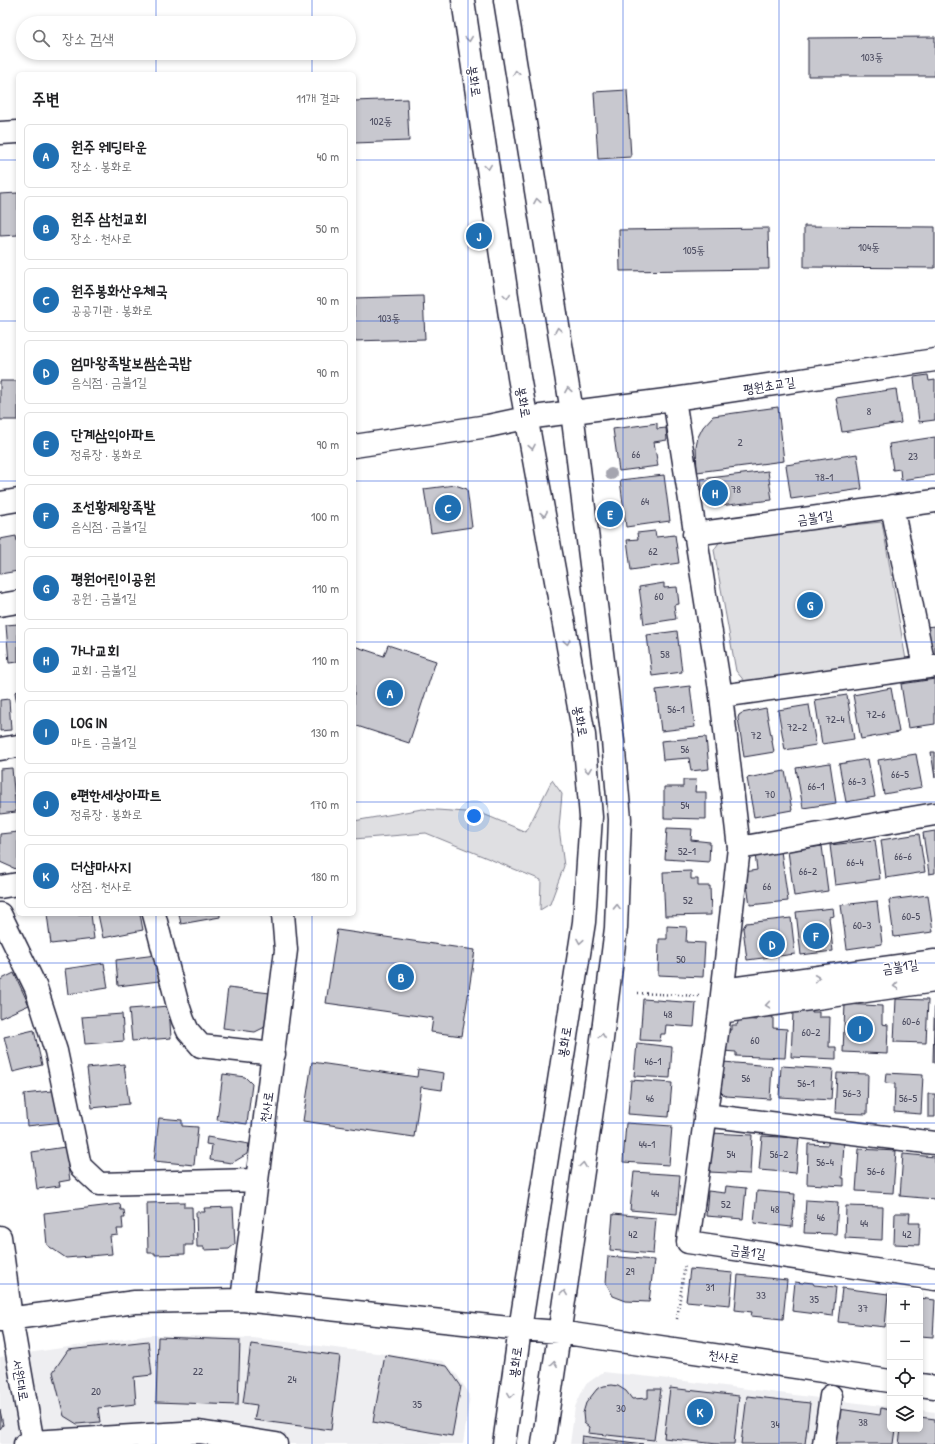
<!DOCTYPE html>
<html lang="ko">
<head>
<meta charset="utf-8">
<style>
	body { margin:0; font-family:"Patrick Hand","Poor Story",sans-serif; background:#f6f6f6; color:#202124 }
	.controls { position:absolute; right:12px; bottom:12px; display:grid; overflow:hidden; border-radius:6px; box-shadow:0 2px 6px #0003 }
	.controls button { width:36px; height:36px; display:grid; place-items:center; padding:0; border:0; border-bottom:1px solid #e0e0e0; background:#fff; color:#202124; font:20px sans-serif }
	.you { position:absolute; left:474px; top:816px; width:14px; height:14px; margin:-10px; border:3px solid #fff; border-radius:50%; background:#1a73e8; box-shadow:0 0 0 6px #1a73e833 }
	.badge { display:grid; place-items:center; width:26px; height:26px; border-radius:50%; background:#1f6fb2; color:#fff; font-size:13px; font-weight:700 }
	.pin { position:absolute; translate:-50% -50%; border:2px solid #fff; box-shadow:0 1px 4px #0006 }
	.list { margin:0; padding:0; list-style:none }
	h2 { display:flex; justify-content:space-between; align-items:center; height:52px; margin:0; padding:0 16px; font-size:17px }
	h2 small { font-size:13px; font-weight:400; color:#757577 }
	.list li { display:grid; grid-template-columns:26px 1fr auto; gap:12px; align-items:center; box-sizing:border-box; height:64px; margin:0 8px 8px; padding:0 8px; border:1px solid #e0e0e0; border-radius:6px }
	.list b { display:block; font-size:15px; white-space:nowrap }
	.list p { margin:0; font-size:13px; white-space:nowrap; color:#757577 }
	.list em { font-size:13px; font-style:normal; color:#757577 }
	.icon { flex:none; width:22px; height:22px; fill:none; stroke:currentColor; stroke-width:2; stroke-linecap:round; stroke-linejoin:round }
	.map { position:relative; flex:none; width:935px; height:1444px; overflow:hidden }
	.search { position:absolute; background:#fff; box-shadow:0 2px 6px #0003; left:16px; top:16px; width:340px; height:44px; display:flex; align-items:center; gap:10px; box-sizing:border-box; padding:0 14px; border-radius:22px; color:#757577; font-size:15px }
	.panel { position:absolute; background:#fff; box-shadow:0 2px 6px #0003; left:16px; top:72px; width:340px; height:844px; border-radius:6px }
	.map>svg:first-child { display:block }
</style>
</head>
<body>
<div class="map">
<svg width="935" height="1444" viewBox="0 0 935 1444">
	<rect width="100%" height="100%" fill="#fff"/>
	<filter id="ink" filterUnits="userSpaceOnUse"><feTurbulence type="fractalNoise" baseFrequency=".025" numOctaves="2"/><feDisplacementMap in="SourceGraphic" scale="8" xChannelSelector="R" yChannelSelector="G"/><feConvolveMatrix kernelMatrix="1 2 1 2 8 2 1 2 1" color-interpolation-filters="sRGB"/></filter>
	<g filter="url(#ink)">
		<!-- built -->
		<path fill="#eeeef1" d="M151,1335L253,1338L443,1361L457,1375L470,1395L463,1444H0V1357Z
			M603,1372L661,1378L890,1407V1429H920V1410L935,1412V1444H570L575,1407L585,1385Z"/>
		<!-- green -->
		<path fill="#dfdfe2" stroke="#80808e" d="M882,522L906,660L746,683L736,671L714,550L722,538Z
			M552,780L562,794L559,828L564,866L550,904L540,910L541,880L426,833L354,839V821L422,809L481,813L526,832Z"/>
		<!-- building -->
		<path fill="#c8c8cf" stroke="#22223b" d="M935,37V76H808V38Z
			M627,90L631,157L598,159L594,92Z
			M407,99L409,141L354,143V101Z
			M18,193V235L0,236V194Z
			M804,226L935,227V268L804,267Z
			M768,228L769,269L620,271L619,230Z
			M423,296L425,339L354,341V298Z
			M928,375L929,381L935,380V420L919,422L914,377Z
			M0,381H18V420H0Z
			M896,389L901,423L842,432L836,398Z
			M778,407L784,461L697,472L696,447L698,437L703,427L713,416Z
			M657,423V429L666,428L667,440L654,442L658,466L619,471L613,429Z
			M935,437V475L901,480L900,469L893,470L889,444Z
			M857,454L862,489L791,499L786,465Z
			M768,471L772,500L719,506L718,498L703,500L701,479Z
			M664,475L670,521L626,527L620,480Z
			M455,485L467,489L472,527L431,533L424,489Z
			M655,531L656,537L675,535L679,563L631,570L627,540L638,539L637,533Z
			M16,536L18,545V571L0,574V539Z
			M664,583V588L677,587L679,604L674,605L676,619L644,624L639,587Z
			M18,624V662L9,663L6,625Z
			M935,626V658L929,659L925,627Z
			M677,631L682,672L652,676L647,635Z
			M388,645L436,661L409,743L354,725V646L384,656Z
			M935,679V724L908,728L901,684Z
			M690,686L695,727L661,731L656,690Z
			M891,688L899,732L861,739L853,695Z
			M18,691V711L15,692Z
			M847,695L854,739L822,744L815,700Z
			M9,699L11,730L0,731V700Z
			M809,705L816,745L785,750L778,710Z
			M766,708L774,752L744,757L738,718L739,715L742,713Z
			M706,737L709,769L691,771L689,758L663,760L661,741Z
			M931,752H935V778Z
			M916,754L922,787L884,794L878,760Z
			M868,759L875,797L846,802L839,764Z
			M830,763L836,803L803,808L796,768Z
			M12,768L16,812L0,814V769Z
			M785,771L792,810L754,817L747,778Z
			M683,780H696L695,792H706V819L664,818V787H683Z
			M667,828L692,829L691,840L710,842L709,862L665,859Z
			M935,831V873L929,874L923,833Z
			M18,832V870L0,862V834Z
			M919,834L925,872L886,878L881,840Z
			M875,840L880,879L835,885L830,845Z
			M822,846L828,891L794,896L788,851Z
			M781,851L788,901L750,905L745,872L757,870L755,854Z
			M691,871V879H698V886H710L711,915L665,916L663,872Z
			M928,895L933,932L894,937L889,900Z
			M877,901L882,944L847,949L841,905Z
			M833,908L834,916L829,917L833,951L801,955L796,912Z
			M47,914H91L94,939L51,944Z
			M98,914H140L143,930L103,938Z
			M179,914H220V917L181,924Z
			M791,918L795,954L747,960L743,928L746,923Z
			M667,926L687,927L686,942L705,943L703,977L658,975L659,939H667Z
			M337,930L475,950L462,1036L431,1032L433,1018L326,1003Z
			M156,955L159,981L118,986L116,960Z
			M104,963L108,988L68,994L65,969Z
			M14,973L29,1005L0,1018V980Z
			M228,988L270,993L265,1027L255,1032L223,1028Z
			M935,988V1063L933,1062Z
			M643,999L696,1003L694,1027L666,1025L665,1034H661L660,1041L640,1040Z
			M896,999L928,1000L926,1043L894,1042Z
			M845,1004L882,1006V1024L888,1025L887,1054L843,1052Z
			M169,1006L171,1038L132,1041L129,1009Z
			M800,1007L813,1008L812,1012H819V1017H830L829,1047H836V1059L791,1057L793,1012H800Z
			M122,1014L124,1041L85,1044L82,1017Z
			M757,1016L773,1017V1028L787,1029L785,1058L736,1056V1052L723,1051L724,1029L732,1030V1025H737L739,1019L757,1020Z
			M34,1030L42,1065L13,1072L4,1037Z
			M637,1043L672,1047L670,1078L634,1076Z
			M312,1062L417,1077L418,1069L444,1073L442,1090L421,1087L414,1137L303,1121Z
			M723,1062L772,1066L770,1099L726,1096L723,1094L720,1091Z
			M124,1064L129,1104L92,1108L87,1068Z
			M781,1066L833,1069L831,1100L779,1097Z
			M837,1073L868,1074L867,1114L835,1113Z
			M886,1073L923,1075L921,1114L894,1112L895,1084L885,1083Z
			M223,1074L245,1077L252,1084L247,1124L217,1120Z
			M631,1080L672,1083L669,1117L628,1114Z
			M60,1090L63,1122L27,1126L24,1094Z
			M928,1094H935V1117H928Z
			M159,1118L182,1120V1126L198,1127L194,1165L154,1161Z
			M626,1123L672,1126L669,1165L623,1162Z
			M711,1133L752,1135L750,1174L709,1172Z
			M762,1136L799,1138L796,1173L759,1170Z
			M207,1137L249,1144L247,1154L232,1163L210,1160L212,1145L206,1144Z
			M828,1141L844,1142L842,1178H844V1186L807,1184L808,1144L828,1145Z
			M65,1147L70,1180L59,1182L60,1186L37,1189L32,1152Z
			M859,1149L896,1151L893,1193L856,1191Z
			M903,1154L935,1157V1199L900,1196Z
			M634,1172L680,1175L677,1214L630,1210Z
			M726,1186L746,1188L743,1219L706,1216L708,1191L725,1193Z
			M757,1191L795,1194L792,1227L754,1223Z
			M806,1200L838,1202L836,1234L804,1233Z
			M184,1202V1207H192L193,1245H185V1254L155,1255V1253H148L147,1203Z
			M120,1204L121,1210H124L125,1218H122L123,1229H117L118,1235L110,1236L112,1254L66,1258L47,1245L44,1213Z
			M846,1206L883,1207L882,1240L845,1238Z
			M233,1207L235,1244L229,1249L204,1250V1247H197L196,1212H205L204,1208Z
			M895,1213H910L909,1223H920L919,1245L894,1244Z
			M613,1214L656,1218L653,1254L610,1250Z
			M608,1256L654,1260L649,1302L626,1301L613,1296L606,1283Z
			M690,1269L733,1273L730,1305L686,1301Z
			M738,1275L787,1280L783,1319L751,1316L752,1312L735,1310Z
			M795,1282L803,1283L804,1282L813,1283L814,1285L836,1287L833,1316L792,1311Z
			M842,1288L888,1294L885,1327L838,1322Z
			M920,1298L935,1300L933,1337L920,1336Z
			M158,1337L240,1340L238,1405L156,1402Z
			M148,1341L152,1375L134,1377L136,1404L98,1408L100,1422L77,1424L64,1416L53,1372L68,1350Z
			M251,1344L340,1356L331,1430L254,1420L257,1405L243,1403Z
			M385,1355L447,1366L461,1386L452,1436L373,1422Z
			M612,1385L618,1386L626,1391L632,1399L648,1398V1389H661L654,1440L588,1433L589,1427L584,1423L583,1413L586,1403L597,1389L604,1386Z
			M670,1388L739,1396L734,1444H717L664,1438Z
			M747,1396L810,1403L805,1444H741Z
			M881,1408L890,1410V1429H895L893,1444H834L839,1409L880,1415Z
			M0,1410L3,1425L0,1429Z
			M920,1417L935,1419V1444H899L901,1429H920Z
			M582,1436L643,1444H581Z"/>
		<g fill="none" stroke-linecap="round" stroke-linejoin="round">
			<!-- minor casing -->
			<g stroke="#22223b" stroke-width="25">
				<path id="minor" d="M463,0L519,377L584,735L591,817L584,922L520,1329L504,1444
					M505,0L572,412L613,741L620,819L616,928L600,1055L543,1444
					M0,133L18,132
					M674,399L721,696L739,848L720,1012L688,1242L935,1279
					M354,446L488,426L526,418L674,399L935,360
					M0,503L18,500
					M892,506L924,667
					M694,534L935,501
					M0,605L18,602
					M721,696L935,666
					M0,749L18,746
					M739,848L935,814
					M0,887L18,884
					M0,914L36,988L56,1051L80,1166L99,1184L256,1180
					M154,914L177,1002L183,1020L188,1031L201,1046L274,1054
					M723,990L935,961
					M720,1012L935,981
					M705,1115L935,1143
					M0,1237L11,1318L33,1444
					M242,1300L286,950L283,914
					M0,1320L135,1302L242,1300L520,1329L559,1332L890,1381
					M920,1385L935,1387
					M25,1444L32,1442L199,1432L276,1444
					M824,1444L831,1396"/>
			</g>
			<!-- path -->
			<path stroke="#22223b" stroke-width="2.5" stroke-dasharray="1 3" stroke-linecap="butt" d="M638,993L699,996
				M677,1319L685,1264"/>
			<!-- minor -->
			<use href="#minor" stroke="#fff" stroke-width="22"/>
		</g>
		<!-- trees -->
		<circle fill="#a5a5af" cx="611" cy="474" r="6"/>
		<!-- one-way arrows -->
		<defs><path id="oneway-chevron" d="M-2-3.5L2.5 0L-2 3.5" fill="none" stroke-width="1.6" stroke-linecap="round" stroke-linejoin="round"/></defs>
		<g stroke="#9c9ca7">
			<use href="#oneway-chevron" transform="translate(469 39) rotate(82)"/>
			<use href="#oneway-chevron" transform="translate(516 73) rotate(-99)"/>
			<use href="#oneway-chevron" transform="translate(488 167) rotate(82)"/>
			<use href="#oneway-chevron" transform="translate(537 201) rotate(-99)"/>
			<use href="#oneway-chevron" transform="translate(507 296) rotate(82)"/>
			<use href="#oneway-chevron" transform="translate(558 330) rotate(-99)"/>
			<use href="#oneway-chevron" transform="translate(568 390) rotate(-99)"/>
			<use href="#oneway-chevron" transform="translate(532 447) rotate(79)"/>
			<use href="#oneway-chevron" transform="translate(544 514) rotate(80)"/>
			<use href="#oneway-chevron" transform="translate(567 642) rotate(80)"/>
			<use href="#oneway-chevron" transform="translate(588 770) rotate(84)"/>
			<use href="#oneway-chevron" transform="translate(617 907) rotate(-88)"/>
			<use href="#oneway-chevron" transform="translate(580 941) rotate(99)"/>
			<use href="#oneway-chevron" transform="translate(817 978) rotate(-8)"/>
			<use href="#oneway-chevron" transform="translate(896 986) rotate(172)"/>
			<use href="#oneway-chevron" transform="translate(768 1005) rotate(172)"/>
			<use href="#oneway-chevron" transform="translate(602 1036) rotate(-83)"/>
			<use href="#oneway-chevron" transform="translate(583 1165) rotate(-82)"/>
			<use href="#oneway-chevron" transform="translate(564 1293) rotate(-82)"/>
			<use href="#oneway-chevron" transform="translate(554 1364) rotate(-82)"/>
			<use href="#oneway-chevron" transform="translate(511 1395) rotate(98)"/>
		</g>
	</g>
	<!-- grid -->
	<path fill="none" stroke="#1d4ed8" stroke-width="1" stroke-opacity="0.55" d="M156,0V23M312,0V23M468,0V1444M623,0V1444M779,0V1444M156,53V74M312,53V74M0,160H18M354,160H935M0,321H18M354,321H935M0,481H18M354,481H935M0,642H18M354,642H935M0,802H18M354,802H935M156,914V1444M312,914V1444M0,963H935M0,1123H935M0,1284H935"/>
	<g text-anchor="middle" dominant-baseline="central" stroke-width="3" stroke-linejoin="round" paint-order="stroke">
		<!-- number labels -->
		<g font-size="11" fill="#4c4c60">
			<text x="872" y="57">103동</text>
			<text x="381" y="121">102동</text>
			<text x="869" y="247">104동</text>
			<text x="694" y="250">105동</text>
			<text x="389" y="318">103동</text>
			<text x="869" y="411">8</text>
			<text x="740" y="442">2</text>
			<text x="636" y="454">66</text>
			<text x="913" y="456">23</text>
			<text x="824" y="477">78-1</text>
			<text x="736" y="489">78</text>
			<text x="645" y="501">64</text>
			<text x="653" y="551">62</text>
			<text x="659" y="596">60</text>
			<text x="665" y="654">58</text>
			<text x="676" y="709">56-1</text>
			<text x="876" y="714">72-6</text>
			<text x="835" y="719">72-4</text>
			<text x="797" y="727">72-2</text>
			<text x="756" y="735">72</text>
			<text x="685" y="749">56</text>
			<text x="900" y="774">66-5</text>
			<text x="857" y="781">66-3</text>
			<text x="816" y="786">66-1</text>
			<text x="770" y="794">70</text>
			<text x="685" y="805">54</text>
			<text x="687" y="851">52-1</text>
			<text x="903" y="856">66-6</text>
			<text x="855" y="862">66-4</text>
			<text x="808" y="871">66-2</text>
			<text x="767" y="886">66</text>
			<text x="688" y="900">52</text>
			<text x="911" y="916">60-5</text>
			<text x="862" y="925">60-3</text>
			<text x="681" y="959">50</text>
			<text x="668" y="1014">48</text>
			<text x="911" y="1021">60-6</text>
			<text x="811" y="1032">60-2</text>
			<text x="755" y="1040">60</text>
			<text x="653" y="1061">46-1</text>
			<text x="746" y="1078">56</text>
			<text x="806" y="1083">56-1</text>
			<text x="852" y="1093">56-3</text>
			<text x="650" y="1098">46</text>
			<text x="908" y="1098">56-5</text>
			<text x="647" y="1144">44-1</text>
			<text x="731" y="1154">54</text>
			<text x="779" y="1154">56-2</text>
			<text x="825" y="1162">56-4</text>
			<text x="876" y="1171">56-6</text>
			<text x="655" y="1193">44</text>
			<text x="726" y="1204">52</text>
			<text x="775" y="1209">48</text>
			<text x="821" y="1217">46</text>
			<text x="864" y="1223">44</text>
			<text x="633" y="1234">42</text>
			<text x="907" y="1234">42</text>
			<text x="630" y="1271">29</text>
			<text x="710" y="1287">31</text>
			<text x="761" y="1295">33</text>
			<text x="814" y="1299">35</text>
			<text x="863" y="1308">37</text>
			<text x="198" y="1371">22</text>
			<text x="292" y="1379">24</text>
			<text x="96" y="1391">20</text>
			<text x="417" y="1404">35</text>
			<text x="621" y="1408">30</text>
			<text x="863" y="1422">38</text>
			<text x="775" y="1424">34</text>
		</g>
		<!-- street labels -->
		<g font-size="13" fill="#22223b" stroke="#fff">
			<text transform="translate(475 81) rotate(82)">봉화로</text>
			<text transform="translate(769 385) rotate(-9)">평원초교길</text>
			<text transform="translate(524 402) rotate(80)">봉화로</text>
			<text transform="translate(815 517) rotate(-8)">금불1길</text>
			<text transform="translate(581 721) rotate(80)">봉화로</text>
			<text transform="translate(900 966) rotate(-8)">금불1길</text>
			<text transform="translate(564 1042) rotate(-81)">봉화로</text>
			<text transform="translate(266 1107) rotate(-82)">천사로</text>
			<text transform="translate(748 1251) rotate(8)">금불1길</text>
			<text transform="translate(724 1356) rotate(8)">천사로</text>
			<text transform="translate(515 1362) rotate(-83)">봉화로</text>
			<text transform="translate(21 1380) rotate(80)">서원대로</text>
		</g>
	</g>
</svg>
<div class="controls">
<button>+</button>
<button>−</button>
<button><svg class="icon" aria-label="locate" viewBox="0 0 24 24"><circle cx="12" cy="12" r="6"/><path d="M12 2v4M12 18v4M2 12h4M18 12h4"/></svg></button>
<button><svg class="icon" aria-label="layers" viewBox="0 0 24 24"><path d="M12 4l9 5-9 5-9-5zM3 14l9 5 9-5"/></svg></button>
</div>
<div class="you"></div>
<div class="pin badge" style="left:390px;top:693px">A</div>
<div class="pin badge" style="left:401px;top:977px">B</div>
<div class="pin badge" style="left:448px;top:508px">C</div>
<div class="pin badge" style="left:772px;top:944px">D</div>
<div class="pin badge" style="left:610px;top:514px">E</div>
<div class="pin badge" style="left:816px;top:936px">F</div>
<div class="pin badge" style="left:810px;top:605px">G</div>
<div class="pin badge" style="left:715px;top:493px">H</div>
<div class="pin badge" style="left:860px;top:1029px">I</div>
<div class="pin badge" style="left:479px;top:236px">J</div>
<div class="pin badge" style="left:700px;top:1412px">K</div>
<div class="search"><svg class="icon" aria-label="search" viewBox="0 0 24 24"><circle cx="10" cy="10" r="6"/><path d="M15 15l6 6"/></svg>장소 검색</div>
<section class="panel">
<h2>주변<small>11개 결과</small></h2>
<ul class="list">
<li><span class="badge">A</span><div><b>원주 웨딩타운</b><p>장소 · 봉화로</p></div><em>40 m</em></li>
<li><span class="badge">B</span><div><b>원주 삼천교회</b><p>장소 · 천사로</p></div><em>50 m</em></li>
<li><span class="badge">C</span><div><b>원주봉화산우체국</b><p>공공기관 · 봉화로</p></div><em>90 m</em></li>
<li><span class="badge">D</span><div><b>엄마왕족발보쌈손국밥</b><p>음식점 · 금불1길</p></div><em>90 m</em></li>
<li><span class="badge">E</span><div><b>단계삼익아파트</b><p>정류장 · 봉화로</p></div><em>90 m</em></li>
<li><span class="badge">F</span><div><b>조선황제왕족발</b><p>음식점 · 금불1길</p></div><em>100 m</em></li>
<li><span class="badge">G</span><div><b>평원어린이공원</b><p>공원 · 금불1길</p></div><em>110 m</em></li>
<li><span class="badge">H</span><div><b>가나교회</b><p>교회 · 금불1길</p></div><em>110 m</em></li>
<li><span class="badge">I</span><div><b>LOG IN</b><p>마트 · 금불1길</p></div><em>130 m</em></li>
<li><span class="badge">J</span><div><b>e편한세상아파트</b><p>정류장 · 봉화로</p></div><em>170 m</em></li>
<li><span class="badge">K</span><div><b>더샵마사지</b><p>상점 · 천사로</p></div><em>180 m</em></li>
</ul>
</section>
</div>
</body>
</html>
